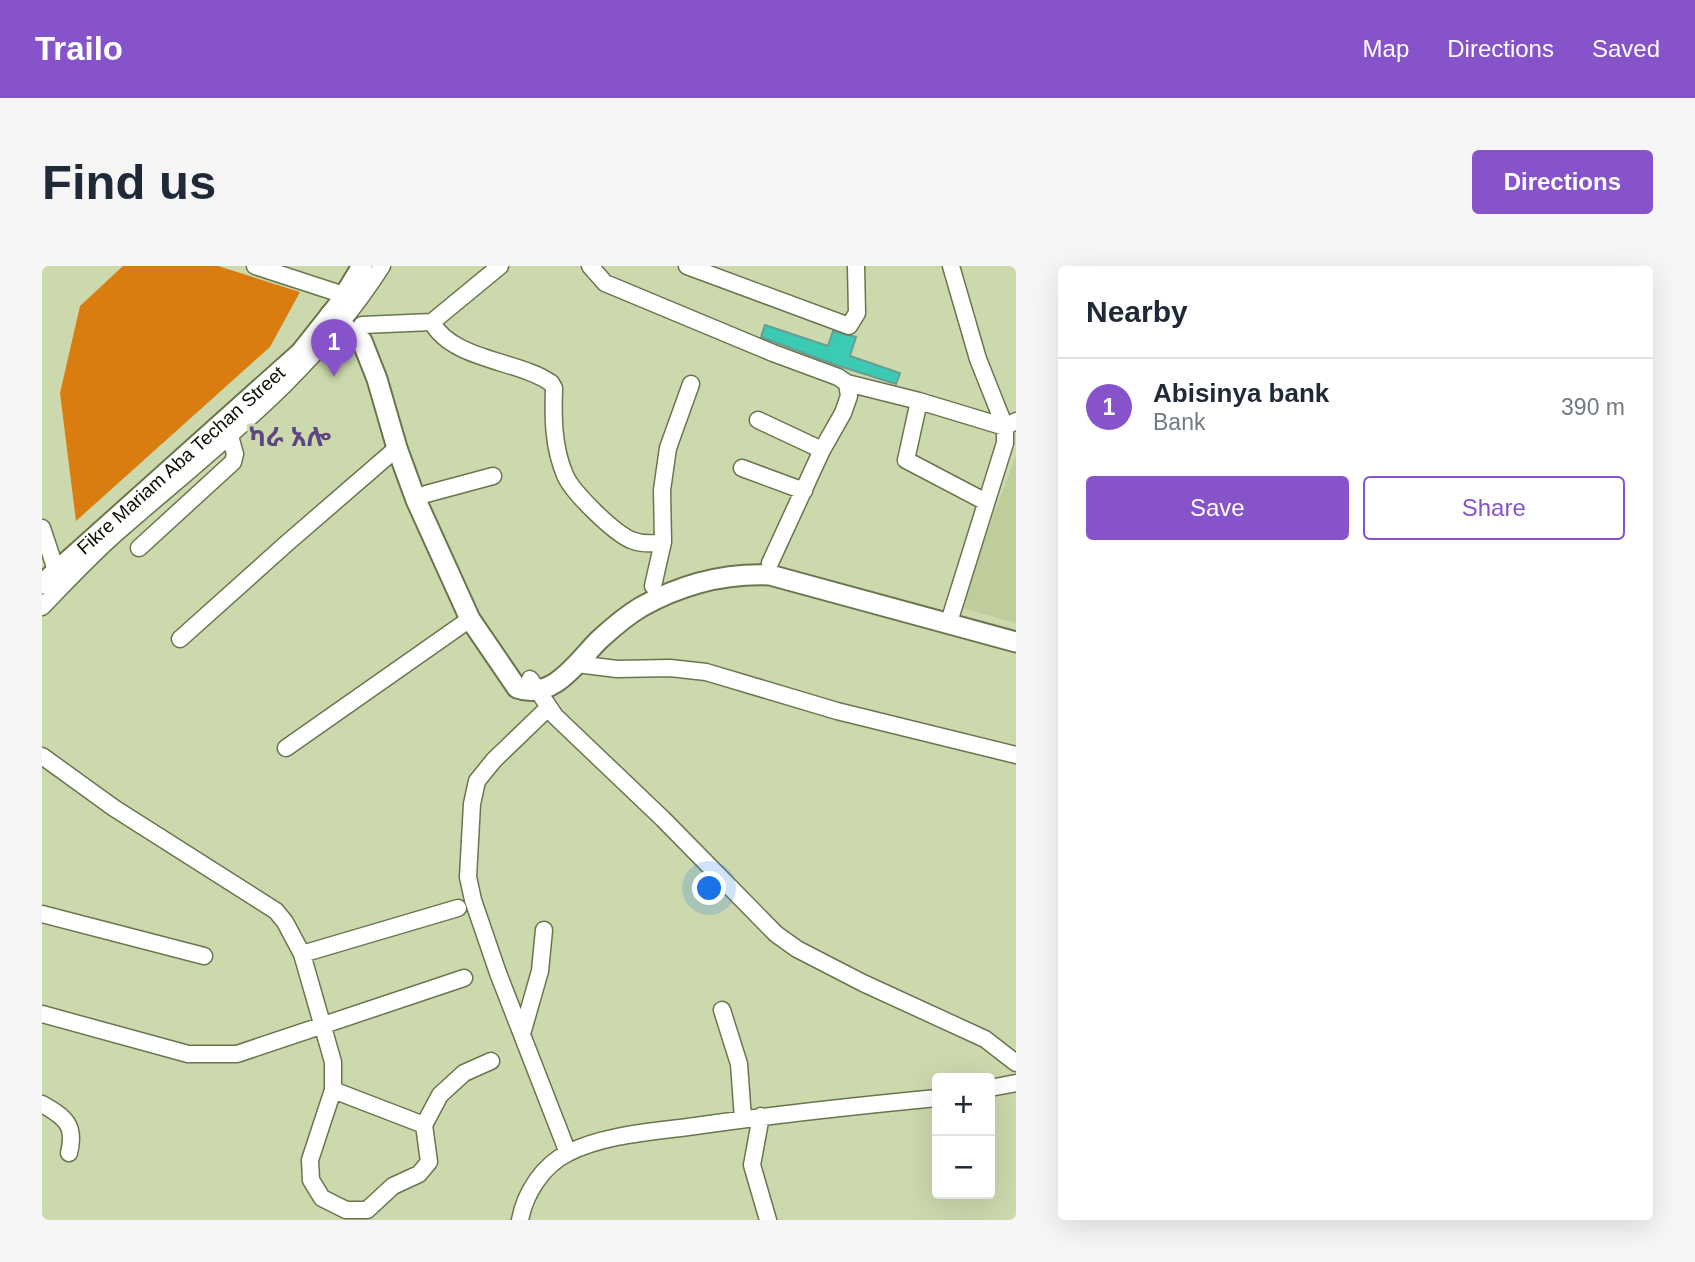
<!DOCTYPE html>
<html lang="en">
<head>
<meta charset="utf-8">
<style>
	body { margin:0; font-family:Helvetica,"Noto Sans Ethiopic",sans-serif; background:#f6f6f7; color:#1f2937 }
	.controls { position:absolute; right:21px; bottom:21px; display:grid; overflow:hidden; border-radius:7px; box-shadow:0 7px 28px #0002 }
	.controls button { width:63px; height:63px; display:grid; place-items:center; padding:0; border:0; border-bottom:2px solid #e0e1e3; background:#fff; color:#1f2937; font:35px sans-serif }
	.you { position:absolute; left:668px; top:623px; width:24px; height:24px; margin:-18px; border:5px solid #fff; border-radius:50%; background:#1a73e8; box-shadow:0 0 0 10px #1a73e833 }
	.badge { display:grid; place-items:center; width:46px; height:46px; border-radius:50%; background:#8753cb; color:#fff; font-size:23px; font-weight:700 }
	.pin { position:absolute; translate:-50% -58px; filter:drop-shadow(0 2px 4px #0008) }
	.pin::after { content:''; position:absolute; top:37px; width:24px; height:21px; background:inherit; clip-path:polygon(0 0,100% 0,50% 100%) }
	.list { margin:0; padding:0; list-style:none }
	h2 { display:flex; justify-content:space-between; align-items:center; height:91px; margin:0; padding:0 28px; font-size:30px }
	h2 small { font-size:23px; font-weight:400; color:#747a83 }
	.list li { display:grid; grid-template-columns:46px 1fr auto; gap:21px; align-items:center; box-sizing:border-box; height:98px; padding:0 28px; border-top:2px solid #e0e1e3 }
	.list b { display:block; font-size:26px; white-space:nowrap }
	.list p { margin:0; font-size:23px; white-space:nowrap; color:#747a83 }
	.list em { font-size:23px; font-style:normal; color:#747a83 }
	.actions { display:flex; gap:14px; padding:21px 28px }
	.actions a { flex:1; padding:16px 0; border:2px solid #8753cb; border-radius:7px; text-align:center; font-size:24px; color:#8753cb }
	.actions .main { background:#8753cb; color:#fff }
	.map { position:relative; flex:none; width:974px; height:954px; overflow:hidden; border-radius:7px }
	header { display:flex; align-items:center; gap:42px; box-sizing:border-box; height:98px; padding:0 35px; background:#8753cb; color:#fff }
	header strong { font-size:33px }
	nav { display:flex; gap:38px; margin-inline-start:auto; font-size:24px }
	.intro { display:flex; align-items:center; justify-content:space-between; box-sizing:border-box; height:168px; padding:0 42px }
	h1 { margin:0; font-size:49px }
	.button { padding:18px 32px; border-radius:7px; background:#8753cb; color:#fff; font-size:24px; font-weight:700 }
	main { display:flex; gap:42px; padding:0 42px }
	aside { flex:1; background:#fff; border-radius:7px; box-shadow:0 7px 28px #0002 }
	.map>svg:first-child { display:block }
</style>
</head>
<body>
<header>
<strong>Trailo</strong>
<nav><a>Map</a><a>Directions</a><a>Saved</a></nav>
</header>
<div class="intro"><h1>Find us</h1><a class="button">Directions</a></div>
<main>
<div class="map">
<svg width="974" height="954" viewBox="0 0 974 954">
	<rect width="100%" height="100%" fill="#ccd9ad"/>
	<!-- built -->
	<path fill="#bfcd9b" d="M974,189V357L920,342L922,328Z"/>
	<!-- forest -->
	<path fill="#da7d10" d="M81,0H176L258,26L228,81L34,255L18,127L38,40Z"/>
	<!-- building -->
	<path fill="#3bcbb5" stroke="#679d93" stroke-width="2" d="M723,59L786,80L791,65L814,71L808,90L858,107L854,118L794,99L719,71Z"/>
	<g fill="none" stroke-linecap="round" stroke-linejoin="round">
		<!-- minor casing -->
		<g stroke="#6a754e" stroke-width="19">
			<path id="minor" d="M213,0L302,29
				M458,0L390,56C409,94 479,95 509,117L512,122C511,151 511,181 523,209C530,226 571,266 589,274C599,278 610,278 621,276
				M548,0L563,17L731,87L796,111L805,117L807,130L801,147L780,184L728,297
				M645,0L807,60L815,47L814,0
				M320,59L390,56
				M805,117L877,135L963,161L974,155
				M877,135L864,194L944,236
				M716,154L780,184
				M700,202L762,225
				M384,228L451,210
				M0,262L14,304
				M97,282L191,196L193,188L188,170
				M611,320L621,276L620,224L626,182L649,118
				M0,341C26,314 51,287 79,263C173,181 272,107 340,0
				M907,356L963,177V161L936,93L909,0
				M138,373L244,278L355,182
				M535,398L575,403L628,402L664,406L795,445L974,489
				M488,413L513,450L621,553L734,668L755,683L821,717L943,773L974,797
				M506,442L452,494L435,515L430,538L426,611L431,634L456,707L526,887
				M244,482L428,353
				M0,490L72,542L234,645L243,656L260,688L416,642
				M0,648L162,690
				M260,688L291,796V824L268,894L269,914L280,932L304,944H325L351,920L377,908L387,896L382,859L398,829L422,807L449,795
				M680,744L697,798L701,853
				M0,748L146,788H195L422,712
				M480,768L498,705L502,664
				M948,822L974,817
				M291,824L382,859
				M0,838C23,851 34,859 27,887
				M719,850L710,899L726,954
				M478,954C483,927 501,899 526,887C561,869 608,866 646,861C729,849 812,840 895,832"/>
		</g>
		<!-- major casing -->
		<g stroke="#6a754e" stroke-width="23">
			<g id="major">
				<path d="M288,49L320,75L335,113L355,182L374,234L428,353L475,422C511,435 535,396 557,374C570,362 584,350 599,341C640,318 681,307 728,309L974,376"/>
				<path id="s1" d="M0,318L259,86L297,38L320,0"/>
			</g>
		</g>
		<!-- minor -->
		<use href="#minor" stroke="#fff" stroke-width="16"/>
		<!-- major -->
		<use href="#major" stroke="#fff" stroke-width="19"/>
	</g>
	<g text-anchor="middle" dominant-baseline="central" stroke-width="6" stroke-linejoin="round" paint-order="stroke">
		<!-- street labels -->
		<g font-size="19" fill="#0c0f02" stroke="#ccd9ad">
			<text stroke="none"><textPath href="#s1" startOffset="186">Fikre Mariam Aba Techan Street</textPath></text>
		</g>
		<!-- district labels -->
		<g font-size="26" font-weight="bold" fill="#5e4683" stroke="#ccd9ad">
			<text x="248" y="171">ካራ አሎ</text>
		</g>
	</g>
</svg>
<div class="controls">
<button>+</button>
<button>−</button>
</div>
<div class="you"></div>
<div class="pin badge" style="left:292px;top:111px">1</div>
</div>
<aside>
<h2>Nearby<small></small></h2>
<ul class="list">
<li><span class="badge">1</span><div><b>Abisinya bank</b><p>Bank</p></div><em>390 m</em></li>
</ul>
<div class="actions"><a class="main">Save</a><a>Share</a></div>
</aside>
</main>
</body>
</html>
